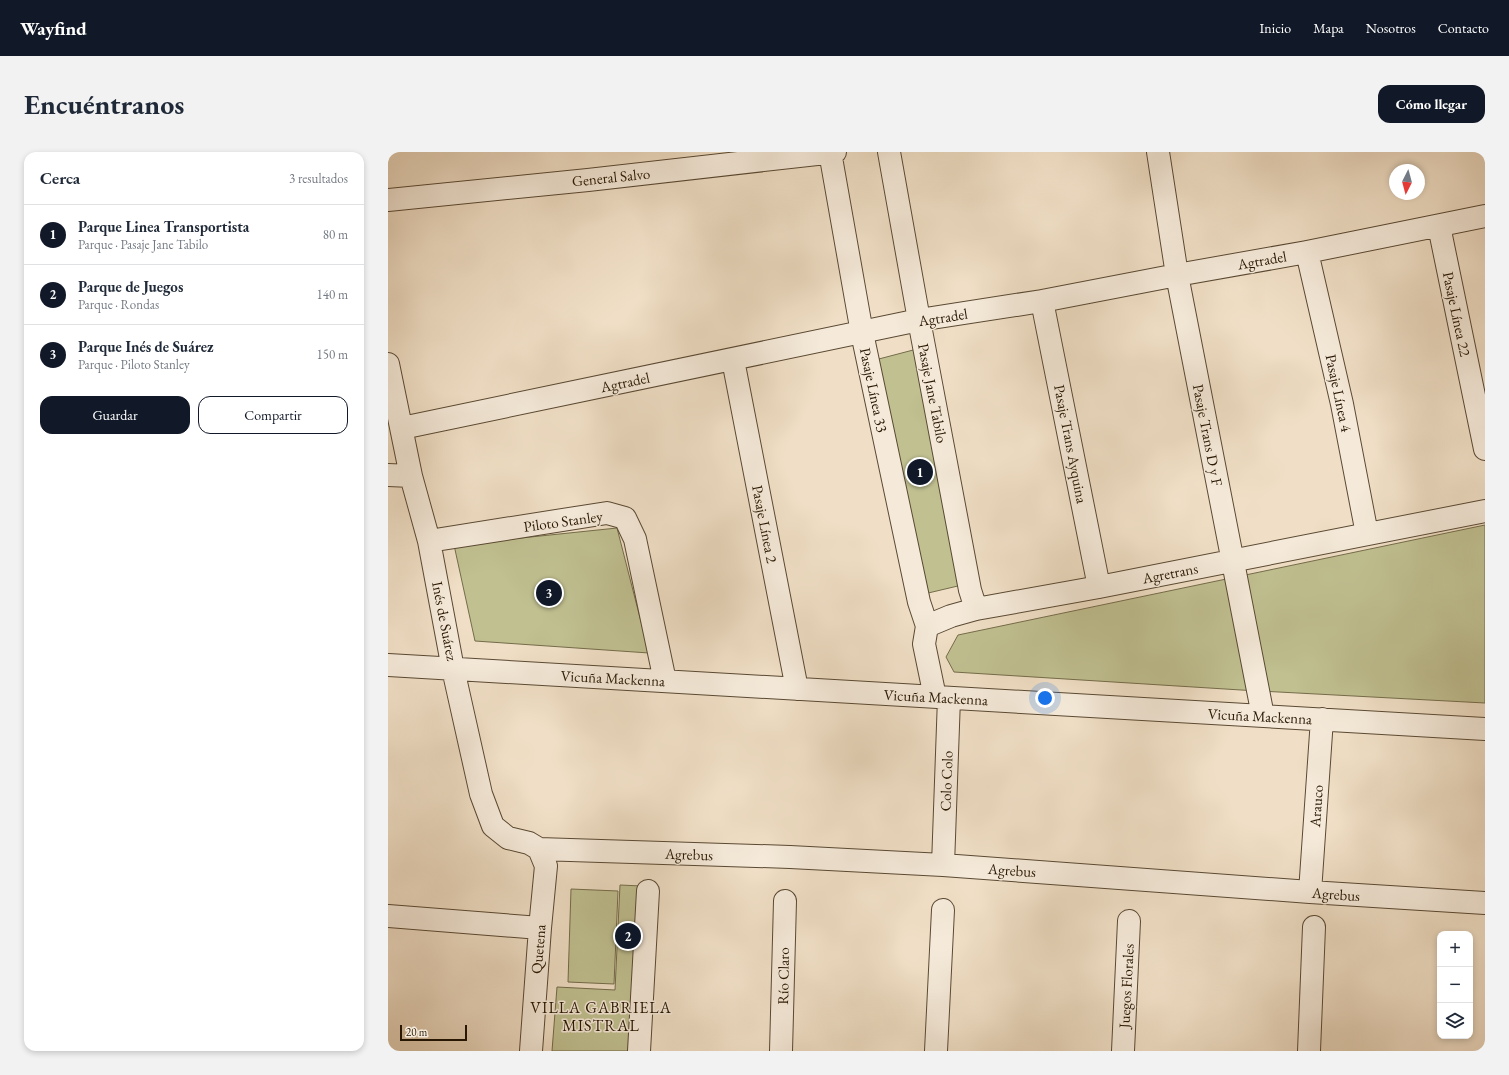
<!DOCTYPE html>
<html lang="es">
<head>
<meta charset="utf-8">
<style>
	body { margin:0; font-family:"EB Garamond",serif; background:#f2f2f3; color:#1f2937 }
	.controls { position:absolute; right:12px; bottom:12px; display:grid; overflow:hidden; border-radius:8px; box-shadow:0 2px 6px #0003 }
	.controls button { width:36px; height:36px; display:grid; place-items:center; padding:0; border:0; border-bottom:1px solid #e0e1e3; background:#fff; color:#1f2937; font:20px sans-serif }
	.compass { position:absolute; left:1001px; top:12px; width:36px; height:36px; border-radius:50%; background:#fff; box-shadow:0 2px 6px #0003; rotate:186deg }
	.scale { position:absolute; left:12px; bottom:10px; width:67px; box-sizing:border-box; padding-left:4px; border:2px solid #281702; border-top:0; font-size:11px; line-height:14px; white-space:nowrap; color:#281702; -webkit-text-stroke:3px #f5eada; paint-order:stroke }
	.you { position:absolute; left:657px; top:546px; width:14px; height:14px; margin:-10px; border:3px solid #fff; border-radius:50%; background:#1a73e8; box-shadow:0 0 0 6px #1a73e833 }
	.badge { display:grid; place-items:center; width:26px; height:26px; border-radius:50%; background:#111827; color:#fff; font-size:13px; font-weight:700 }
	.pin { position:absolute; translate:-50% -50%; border:2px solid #fff; box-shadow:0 1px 4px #0006 }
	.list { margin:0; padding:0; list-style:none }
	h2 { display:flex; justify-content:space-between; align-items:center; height:52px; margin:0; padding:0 16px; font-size:17px }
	h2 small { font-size:13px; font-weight:400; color:#747a83 }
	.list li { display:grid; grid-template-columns:26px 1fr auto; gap:12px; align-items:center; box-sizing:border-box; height:60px; padding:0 16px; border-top:1px solid #e0e1e3 }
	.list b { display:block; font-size:15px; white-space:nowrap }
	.list p { margin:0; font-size:13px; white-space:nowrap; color:#747a83 }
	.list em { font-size:13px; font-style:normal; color:#747a83 }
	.actions { display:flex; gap:8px; padding:12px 16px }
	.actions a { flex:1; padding:9px 0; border:1px solid #111827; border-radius:12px; text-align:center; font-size:14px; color:#111827 }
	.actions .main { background:#111827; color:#fff }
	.icon { flex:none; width:22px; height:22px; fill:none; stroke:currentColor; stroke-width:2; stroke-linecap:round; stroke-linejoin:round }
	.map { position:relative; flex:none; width:1097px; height:899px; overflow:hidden; border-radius:12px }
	header { display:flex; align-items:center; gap:24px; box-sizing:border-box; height:56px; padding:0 20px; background:#111827; color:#fff }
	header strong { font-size:19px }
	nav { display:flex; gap:22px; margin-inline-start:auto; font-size:14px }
	.intro { display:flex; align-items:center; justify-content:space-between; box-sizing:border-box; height:96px; padding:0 24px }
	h1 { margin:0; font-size:28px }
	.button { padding:10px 18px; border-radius:12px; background:#111827; color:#fff; font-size:14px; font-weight:700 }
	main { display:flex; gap:24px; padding:0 24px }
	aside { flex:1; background:#fff; border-radius:12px; box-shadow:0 2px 6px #0003 }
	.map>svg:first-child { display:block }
</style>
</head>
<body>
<header>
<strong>Wayfind</strong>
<nav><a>Inicio</a><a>Mapa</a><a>Nosotros</a><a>Contacto</a></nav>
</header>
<div class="intro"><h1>Encuéntranos</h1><a class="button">Cómo llegar</a></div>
<main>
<aside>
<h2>Cerca<small>3 resultados</small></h2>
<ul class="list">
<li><span class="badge">1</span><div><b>Parque Linea Transportista</b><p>Parque · Pasaje Jane Tabilo</p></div><em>80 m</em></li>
<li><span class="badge">2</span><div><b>Parque de Juegos</b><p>Parque · Rondas</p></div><em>140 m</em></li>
<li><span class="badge">3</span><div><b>Parque Inés de Suárez</b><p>Parque · Piloto Stanley</p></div><em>150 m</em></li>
</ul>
<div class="actions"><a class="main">Guardar</a><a>Compartir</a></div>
</aside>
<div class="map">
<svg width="1097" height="899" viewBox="0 0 1097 899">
	<rect width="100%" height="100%" fill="#f0dfc6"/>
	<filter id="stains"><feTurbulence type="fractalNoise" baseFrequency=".005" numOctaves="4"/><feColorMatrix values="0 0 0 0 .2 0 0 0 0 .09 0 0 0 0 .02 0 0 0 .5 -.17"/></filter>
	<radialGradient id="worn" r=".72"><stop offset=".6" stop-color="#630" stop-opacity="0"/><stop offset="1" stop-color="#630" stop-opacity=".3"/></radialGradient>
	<!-- green -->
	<path fill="#c0c091" stroke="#746c4a" d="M529,197L574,433L536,442L487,208Z
		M1097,373V551L853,538L566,520L558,505L570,483Z
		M229,376L261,501L87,489L66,393Z
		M232,733L253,734L246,899H164L169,835L227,838Z
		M183,737L230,739L226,832L180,830Z"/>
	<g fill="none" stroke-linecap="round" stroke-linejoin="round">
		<!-- minor casing -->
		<g stroke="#5a4933" stroke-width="24">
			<path id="minor" d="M442,0L474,181L531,450L539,474
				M501,0L531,168L582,438L588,457
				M770,0L789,123L875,564
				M0,48L200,28L447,0
				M1051,74L1097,297
				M919,100L954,252L979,382
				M654,149L711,435
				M345,208L409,537
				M0,212L23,324L41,389L65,517L93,642L105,674L120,686L141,691L151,697L402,705L555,713L922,740L1097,751
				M14,276L531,168L654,149L789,123L919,100L1097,64
				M0,323L23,324
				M41,389L219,361L237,366L247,387L277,529
				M0,513L1097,577
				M547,545L536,492L539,474L563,464L588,457L711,435L1097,359
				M555,713L561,546
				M922,740L934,567
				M0,764L152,776
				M143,899L152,776L158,714L151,697
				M251,899L260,739
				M393,899L397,749
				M548,899L555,758
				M735,899L741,769
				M921,899L926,775"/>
		</g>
		<!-- minor -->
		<use href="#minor" stroke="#f5eada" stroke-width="22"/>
	</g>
	<g text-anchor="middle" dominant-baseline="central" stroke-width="3" stroke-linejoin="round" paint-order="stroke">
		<!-- street labels -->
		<g font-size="15" fill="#281702" stroke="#f5eada">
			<text transform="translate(223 25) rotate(-6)">General Salvo</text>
			<text transform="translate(874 108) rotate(-10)">Agtradel</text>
			<text transform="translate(1069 162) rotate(78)">Pasaje Línea 22</text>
			<text transform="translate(555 165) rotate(-9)">Agtradel</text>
			<text transform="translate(237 230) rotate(-12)">Agtradel</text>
			<text transform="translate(486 238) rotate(78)">Pasaje Línea 33</text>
			<text transform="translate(545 241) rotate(79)">Pasaje Jane Tabilo</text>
			<text transform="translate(951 241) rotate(78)">Pasaje Línea 4</text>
			<text transform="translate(820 283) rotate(79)">Pasaje Trans D y F</text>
			<text transform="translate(683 292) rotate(79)">Pasaje Trans Ayquina</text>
			<text transform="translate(175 369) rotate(-8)">Piloto Stanley</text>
			<text transform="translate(377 372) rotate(79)">Pasaje Línea 2</text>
			<text transform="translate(782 421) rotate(-11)">Agretrans</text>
			<text transform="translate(57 469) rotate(79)">Inés de Suárez</text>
			<text transform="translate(225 526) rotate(3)">Vicuña Mackenna</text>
			<text transform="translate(548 545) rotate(3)">Vicuña Mackenna</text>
			<text transform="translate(872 564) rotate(3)">Vicuña Mackenna</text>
			<text transform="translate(558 629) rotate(-88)">Colo Colo</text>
			<text transform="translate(928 654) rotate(-86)">Arauco</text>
			<text transform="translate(301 702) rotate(2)">Agrebus</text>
			<text transform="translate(624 718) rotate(4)">Agrebus</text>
			<text transform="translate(948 742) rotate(4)">Agrebus</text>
			<text transform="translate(150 797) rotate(-85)">Quetena</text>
			<text transform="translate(395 824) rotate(-89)">Río Claro</text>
			<text transform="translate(738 834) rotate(-87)">Juegos Florales</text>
		</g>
		<!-- neighbourhood labels -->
		<g font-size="16" letter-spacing="1" fill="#281702" stroke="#f5eada">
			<text x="213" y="855">VILLA GABRIELA<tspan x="213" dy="18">MISTRAL</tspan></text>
		</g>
	</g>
	<rect width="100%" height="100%" filter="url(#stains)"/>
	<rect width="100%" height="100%" fill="url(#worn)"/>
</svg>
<div class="controls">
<button>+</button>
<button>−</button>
<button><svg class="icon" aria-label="layers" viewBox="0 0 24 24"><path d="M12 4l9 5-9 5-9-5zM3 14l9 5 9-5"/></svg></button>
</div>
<svg class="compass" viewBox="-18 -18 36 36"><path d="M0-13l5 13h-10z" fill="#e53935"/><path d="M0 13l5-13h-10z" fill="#747a83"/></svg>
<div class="scale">20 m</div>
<div class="you"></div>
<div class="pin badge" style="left:532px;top:320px">1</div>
<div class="pin badge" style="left:240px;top:784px">2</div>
<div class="pin badge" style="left:161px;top:441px">3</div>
</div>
</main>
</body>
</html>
